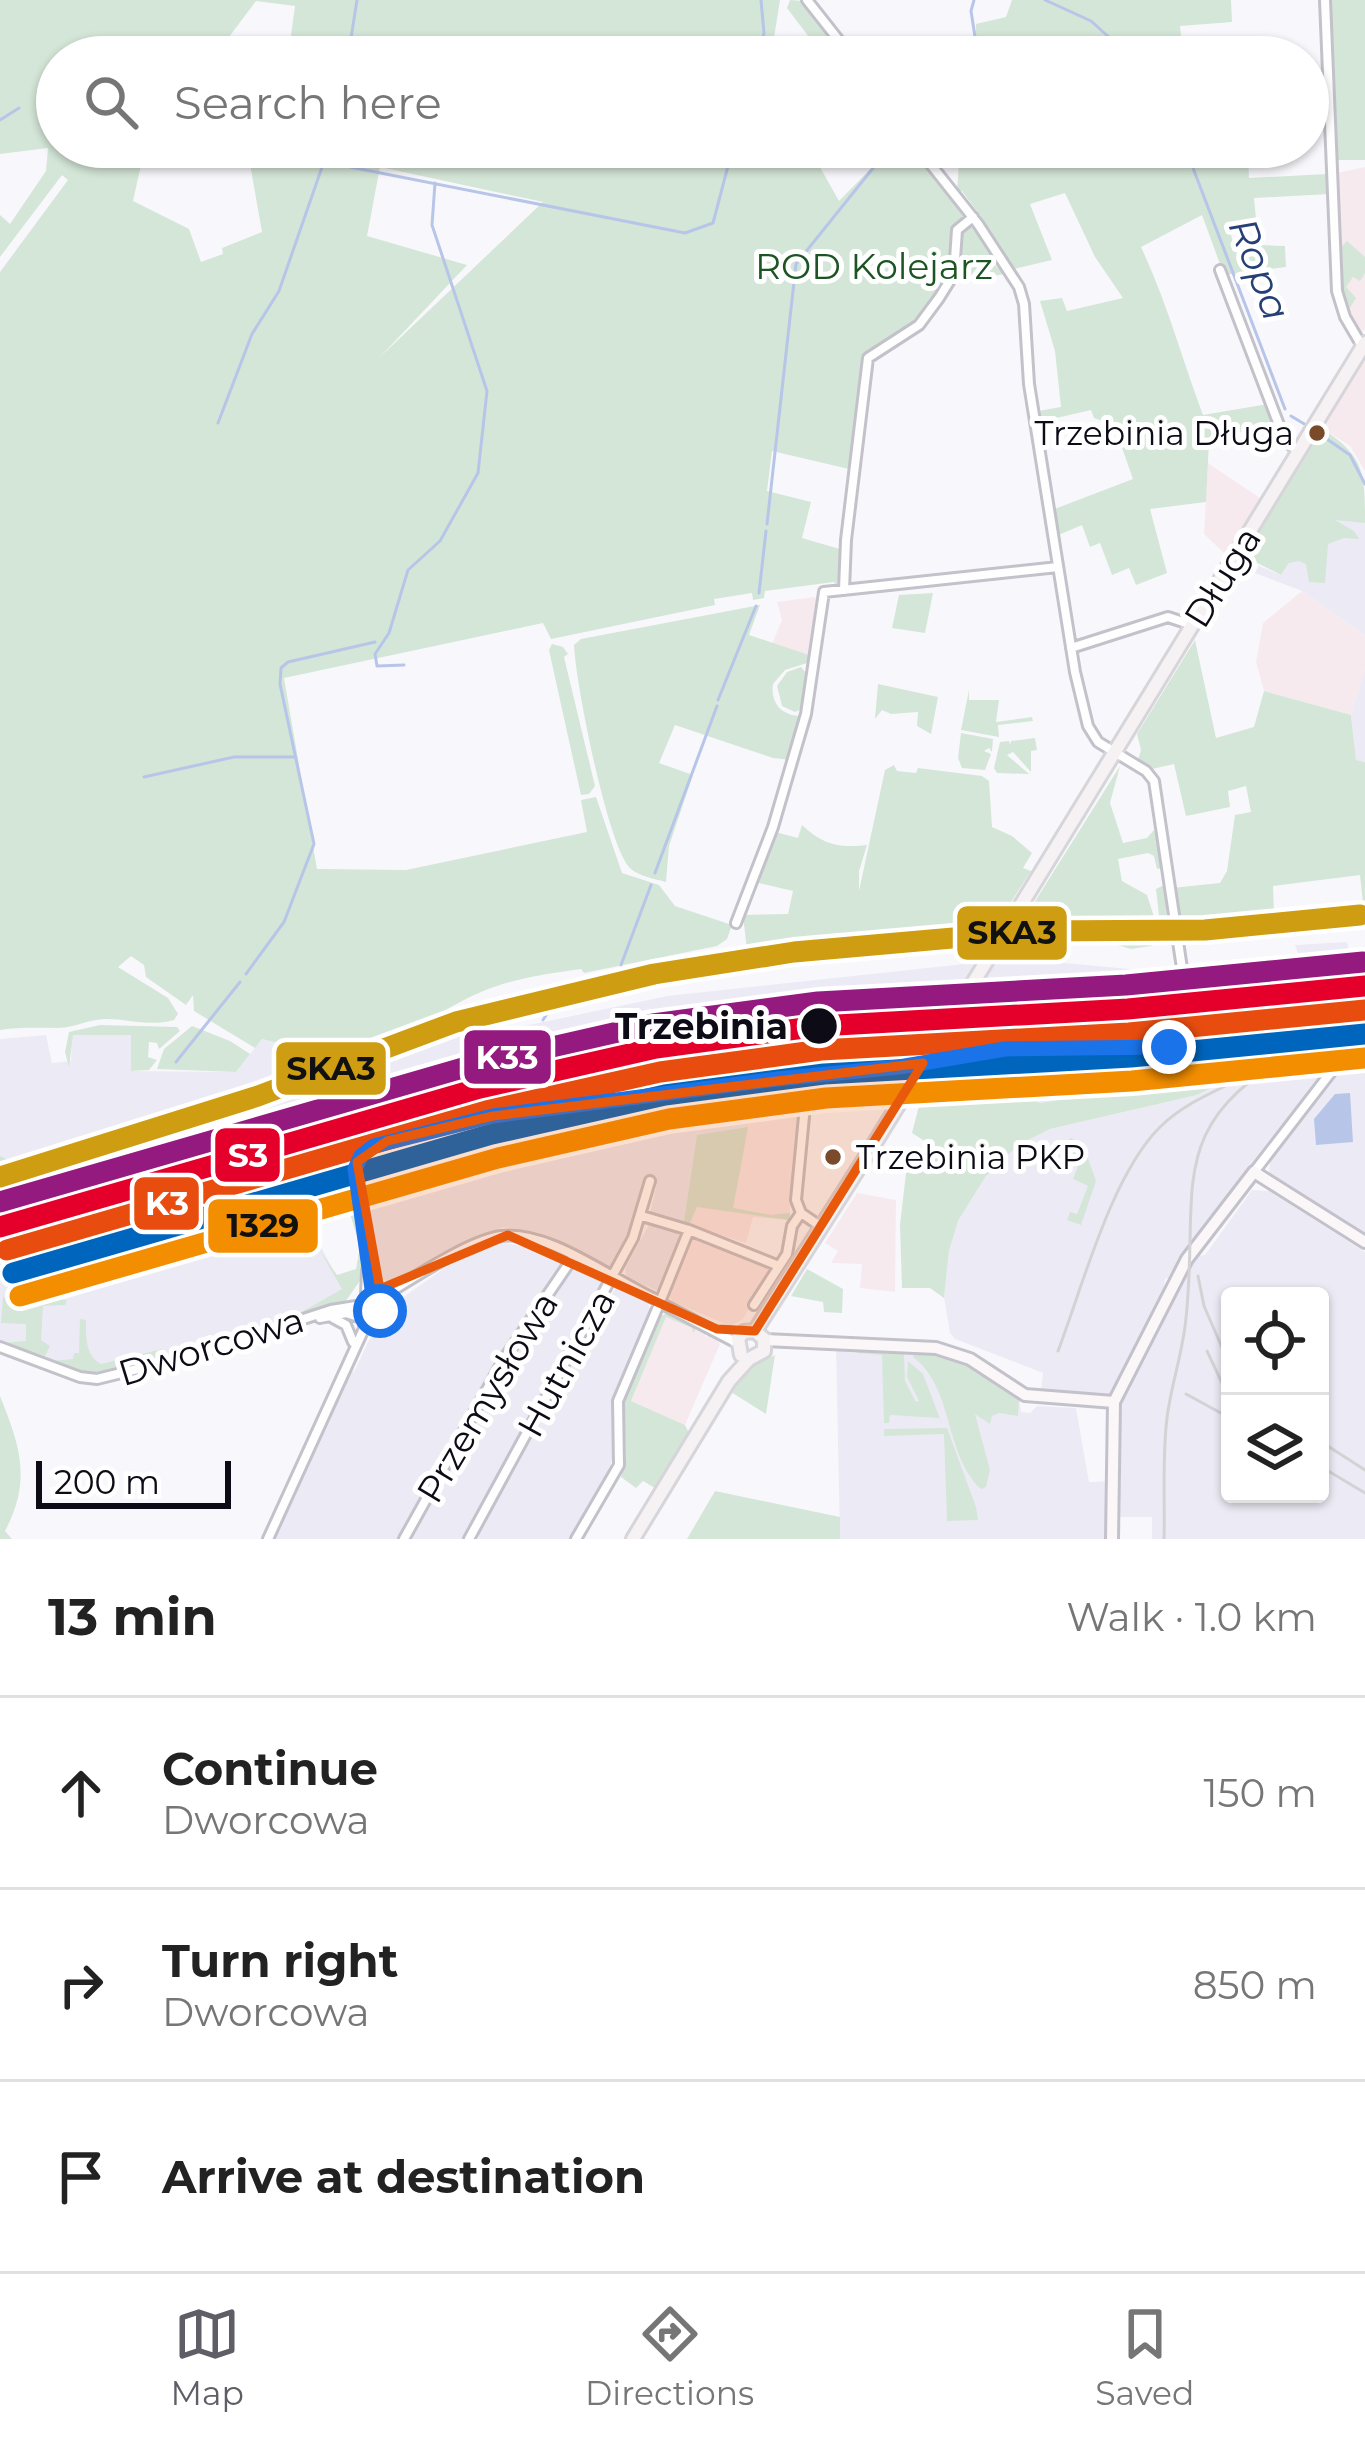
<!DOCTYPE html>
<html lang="en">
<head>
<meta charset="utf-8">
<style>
	body { margin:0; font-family:Montserrat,sans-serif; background:#f2f2f2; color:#222 }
	.controls { position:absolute; right:36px; bottom:36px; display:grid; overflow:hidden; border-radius:12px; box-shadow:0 3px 9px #0004 }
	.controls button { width:108px; height:108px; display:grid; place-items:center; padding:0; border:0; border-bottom:3px solid #e0e0e0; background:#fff; color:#222; font:60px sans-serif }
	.scale { position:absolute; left:36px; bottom:30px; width:195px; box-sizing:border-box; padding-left:12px; border:6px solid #0d0b16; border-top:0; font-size:33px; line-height:42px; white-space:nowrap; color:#0d0b16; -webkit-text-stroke:9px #fff; paint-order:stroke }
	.stop { position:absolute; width:36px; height:36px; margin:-27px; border:9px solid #1a73e8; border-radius:50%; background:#fff }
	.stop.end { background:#1a73e8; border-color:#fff; box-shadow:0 3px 12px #0008 }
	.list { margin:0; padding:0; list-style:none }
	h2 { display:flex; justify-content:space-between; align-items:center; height:156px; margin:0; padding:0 48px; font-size:51px }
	h2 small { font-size:39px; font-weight:400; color:#767676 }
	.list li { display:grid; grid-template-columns:78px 1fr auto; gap:36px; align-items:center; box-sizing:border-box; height:192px; padding:0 48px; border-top:3px solid #e0e0e0 }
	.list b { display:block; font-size:45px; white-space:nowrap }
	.list p { margin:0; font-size:39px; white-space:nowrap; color:#767676 }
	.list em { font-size:39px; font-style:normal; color:#767676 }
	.icon { flex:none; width:66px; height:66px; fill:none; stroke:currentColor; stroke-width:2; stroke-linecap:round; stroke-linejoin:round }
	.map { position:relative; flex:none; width:1365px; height:1539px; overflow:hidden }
	.search { position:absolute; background:#fff; box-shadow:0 3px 9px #0004; left:36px; right:36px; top:36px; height:132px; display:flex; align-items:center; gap:30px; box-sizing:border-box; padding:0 42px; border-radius:66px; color:#767676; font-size:45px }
	.sheet { height:732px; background:#fff }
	nav { display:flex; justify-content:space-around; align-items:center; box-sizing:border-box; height:168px; border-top:3px solid #e0e0e0; background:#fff; font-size:33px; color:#767676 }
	nav a { display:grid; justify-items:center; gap:6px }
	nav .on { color:#5f5e66 }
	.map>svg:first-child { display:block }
</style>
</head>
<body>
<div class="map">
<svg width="1365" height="1539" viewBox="0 0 1365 1539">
	<rect width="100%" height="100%" fill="#f8f8fc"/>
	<!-- commercial -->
	<path fill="#f6eaee" d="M1365,167V329L1362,332L1357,331L1342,306L1337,173Z
		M1365,357V471L1350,446L1323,429Z
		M1208,463L1260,498L1226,555L1204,534Z
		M1302,591L1365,635V670L1351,715L1264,691L1256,662L1263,623Z
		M814,597L820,602L809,655L772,644L782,620L777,602Z
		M800,1104L789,1220L753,1217L746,1243L684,1223L697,1135L746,1127L745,1109Z
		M857,1193L896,1200L895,1292L860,1288L862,1264L831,1263L838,1251L825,1243Z
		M693,1239L711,1241L770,1268L743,1319L730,1326L672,1301L670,1296Z
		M666,1316L705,1334L706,1338L708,1335L716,1339L720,1344L685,1425L631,1401Z"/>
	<!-- built -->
	<path fill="#ecebf5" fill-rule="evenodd" d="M1352,519L1365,523V635L1302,591L1255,573L1259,566L1281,575L1319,520Z
		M1365,670V762L1356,760L1351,715Z
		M1347,942L1352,960L1365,959V1236L1269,1173L1270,1161L1355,1050L1353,1033L1348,1034L1340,1014L1318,1010L1200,1024L1191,1018L1184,1019L1183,1026L1073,1038L1044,1037L868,1064L781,1073H776L773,1059L729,1063L730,1078L490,1111L487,1106L397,1128L280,1167L291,1206L299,1204L343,1289L319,1305L274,1326L106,1372L61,1364L15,1343L0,1341V1198L17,1197L0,1188V1039L46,1035L52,1063L71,1061L72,1035H132V1071L236,1072L262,1039L308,1050H355L389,1040L427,1042L534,1024L667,996L964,964L999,957L1195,975L1302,965L1295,945Z
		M1339,1023L1343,1036L1334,1040L1336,1052L1330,1067L1184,1253L1171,1277L1165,1279L1163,1295L1108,1398L1041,1392L1043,1373L955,1339L950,1333L944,1298L949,1251L958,1221L986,1176L1017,1145L1050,1129L1197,1095L1332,1030L1251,1057L1222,1073L1040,1103L1029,1098L934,1105L933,1096L956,1092L948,1064L980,1056L1040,1051L1039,1056L1043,1057L1167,1063Z
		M743,1088L747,1127L697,1135L684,1222L650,1213L656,1188L653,1182L633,1231L612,1267L607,1268L525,1230L503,1227L442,1253L392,1284L379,1277L369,1194L406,1170V1163L552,1128V1112Z
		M1252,1190L1269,1191L1365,1252V1539H1152V1517H1117L1121,1399L1195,1256L1205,1255ZM1230,1296H1320V1494H1230Z
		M650,1223L677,1231L680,1241L658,1291L627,1278L625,1268Z
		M500,1242L547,1251L601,1278L603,1283L463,1539H274L350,1370L354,1372L368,1342L399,1300L446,1267Z
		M616,1287L648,1304L650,1309L611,1401L613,1456L607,1476L569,1539H479L478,1533Z
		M836,1349L932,1351L979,1370L1019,1397L1021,1412L1030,1413L1037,1406L1076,1408L1089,1482L1109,1481L1107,1539H840Z"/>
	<!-- green -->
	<path fill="#d4e6d7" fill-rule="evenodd" d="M0,0H780L771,57H288L295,6L256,1L214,57H57V147H145L133,201L189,229L201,262L223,254L222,248L262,232L247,147H793L800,164L811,151L839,201L892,147H912L968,217L950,231V274L917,321L865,358L849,469L772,451L767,491L811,502L802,538L843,550L837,587L834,582L765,591L764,598L753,600L752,593L714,599L715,605L551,639L543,623L284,678L317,869L406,870L587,832L581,800L596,797L622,873L659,885L675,906L732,925L727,939L717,946L584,973L581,969C547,974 514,978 481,992C440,1009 400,1044 354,1050C323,1055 292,1046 262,1039L255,1048L194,1011L193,995L186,1005L146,977L144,965L131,956L118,967L168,998L178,1014L174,1020C151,1027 129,1019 106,1019C89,1019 74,1028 58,1028C39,1028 20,1027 0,1030V272L68,180L62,175L0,257V215L10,224L46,171L48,148L0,154ZM380,167L543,202L380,357L467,265L367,236Z
		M790,0L803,1L849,57H824L787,8Z
		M1012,0H1231L1232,22L1180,26L1182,47L1207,44V50L1215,49L1217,57H969L976,48V24L1006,17Z
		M1329,0H1365V160H1336Z
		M960,147H1270V154L1248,156L1249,178L1327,174L1329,194L1254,198L1256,219L1229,225L1233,244L1285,246L1286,267L1224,275L1202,215L1141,247C1167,302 1182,359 1203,415L1268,404L1273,423L1209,441L1206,502L1150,509L1167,573L1136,585L1129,568L1112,575L1100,543L1090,547L1082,525L1056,536L1052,510L1133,479L1114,425L1094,418L1091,410L1039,422L1038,411L1061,407L1055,351L1040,301L1062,298L1067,311L1123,298L1095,257L1065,193L1030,204L1052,260L1014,269L980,221L982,218L962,191H957Z
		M971,222L997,259L993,263L1004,274L957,283C956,258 951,238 971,222Z
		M1347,241L1365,257V273L1360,281L1353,277L1346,287L1356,298L1350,308L1343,297L1341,247Z
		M1323,429C1365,457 1365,473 1365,523L1335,520L1354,531L1359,539L1344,538L1328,544L1325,583L1309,582L1306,564L1299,561L1289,563L1281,575L1244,556Z
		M933,593L925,633L892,628L899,595Z
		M760,605L749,635L809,655L807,663L785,670L773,684C770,704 783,717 803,716L791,760L773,758L675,725L659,763L693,775L669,846L666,882C655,879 639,876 631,869C608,850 575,679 574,645L581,639Z
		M1195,640L1216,738L1254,727L1264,691L1351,715L1356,760L1365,762V922L1360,875L1273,886L1274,913H1289L1291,936L1278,934L1238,939L1235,932H1212L1208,942C1183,931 1178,914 1172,888L1220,883L1227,871L1235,815L1251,812L1246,786L1228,791L1230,807L1186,816L1174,764L1152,769L1138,760L1141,750L1137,734Z
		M552,644L563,647L568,654L564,657L595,786L589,794L581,795L549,650Z
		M801,667L808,675L804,708L795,712L782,706L777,686L787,672Z
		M878,684L938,697L931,734L917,726L918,712L891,714L882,710L875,719Z
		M969,690V700H999L996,722L1032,717L1033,721L998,725L999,737L961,730Z
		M961,733L993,739L992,752L989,748L984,751L991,754L985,770L962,768L958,758Z
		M1035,738L1037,750L1031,751V772L1013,752L1007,755L1029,774L997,773L994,768L1000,742L1009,741L1010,745L1011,741Z
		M894,765L897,771L916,773L918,768L982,776L989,781L992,827L1012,836L1032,853L1023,868L1031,871L995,927L982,937L904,949L880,938L844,943L834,951L812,946L815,953L765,957L763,967L749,968L743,915L788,914L793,891L759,883L775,832L798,838L802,825C823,845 839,848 867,845L859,871V891L885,770Z
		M1120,766L1110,803L1123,843L1147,838L1154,830L1163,868L1157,869L1154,856L1148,853L1118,859L1122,881L1147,895L1154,917L1159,915L1156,889L1164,885L1168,928L1151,946L1131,949L1055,927L1045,934L1010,941Z
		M1365,998V1013L1343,1021L1335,1011L1200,1024L1192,1018Z
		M1317,1015L1335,1018L1339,1023L1174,1063L1037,1054L1056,1051L1170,1057L1199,1031Z
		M1184,1018L1183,1028L1174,1039L1145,1045L1024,1043L909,1058L952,1048Z
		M100,1025L177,1027L180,1031L159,1049L157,1043L149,1042L148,1057L157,1060L149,1070L131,1071V1035H73L69,1067L65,1052L69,1032Z
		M192,1026L230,1041L250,1054L236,1072L157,1069L164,1049Z
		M1331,1029L1197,1095L1050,1129L1018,1145L986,1176L958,1221L949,1251L944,1298L930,1288H902L900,1225L906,1173L923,1168L937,1149L912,1133L929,1067L948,1064L956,1092L934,1096L935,1105L1029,1098L1040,1103L1222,1073L1251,1057Z
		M545,1112H554L553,1128L406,1163V1170L387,1168L383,1150L453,1129L522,1116L524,1126L538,1123V1116Z
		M748,1127L733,1208L771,1215L790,1213L789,1220L697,1207L689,1225L678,1221H684L697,1135Z
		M1071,1138L1083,1144L1096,1181L1081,1225L1067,1220L1070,1212L1077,1214L1088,1186L1073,1179L1080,1161L1055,1148Z
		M0,1156L56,1183L55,1195L0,1198Z
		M348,1207L357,1212L364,1275L343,1305L284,1322L342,1289L319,1249L337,1275L356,1269L360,1247Z
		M807,1269L843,1289L842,1313L824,1312L823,1302L791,1296Z
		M3,1297L67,1300L65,1305L43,1306L41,1340L50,1346L45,1356L0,1343L26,1341V1324L1,1323Z
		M667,1313L696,1328L693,1333L692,1328L666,1317L631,1401L685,1425L689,1433L655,1488L643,1481L636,1488L621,1477L626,1459L624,1401L661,1316Z
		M80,1319L86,1320C86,1336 85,1355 101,1364L162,1349L164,1356L233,1337L243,1328L254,1333L162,1361L100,1375L81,1373L53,1361L73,1359L74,1353H79Z
		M857,1349H900L904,1354L905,1381L916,1402L919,1401L907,1377L908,1361L923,1374L942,1424L939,1418L890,1415L889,1423H884L882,1355L857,1353Z
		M914,1349L959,1358L1019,1397L1018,1416L999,1413L992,1416L990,1424L975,1414L990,1470L986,1487L981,1489C944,1455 954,1387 913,1357Z
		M775,1355L766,1414L731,1392L748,1368Z
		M0,1396C20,1446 32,1480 5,1531L12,1539H0Z
		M947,1428L976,1507L978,1520L947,1521L944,1434L884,1436V1429Z
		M715,1491L840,1517V1539H687Z"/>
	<!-- water -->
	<path fill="#b7c6e8" d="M1350,1093L1353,1142L1316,1145L1314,1119L1335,1094Z"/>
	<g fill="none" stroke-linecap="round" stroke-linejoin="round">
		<!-- stream -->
		<path stroke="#b7c6e8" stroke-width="3" d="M1045,0L1091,21L1131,57
			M348,57L357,0
			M758,57L764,33L761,0
			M968,57L976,43L971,11L974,0
			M0,120L19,108
			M333,147L338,160L350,167L685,233L713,223L733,147
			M1185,147L1285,409
			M1291,416L1306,425
			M218,423L252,334L279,291L329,147
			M1314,430L1350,455L1365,484
			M767,524L796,264L890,147
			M759,593L766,531
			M404,665L377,666L375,654L389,633L408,570L440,541L478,473L487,391L432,225L435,183
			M718,700L756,606
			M144,777L234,757H295
			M655,873L717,706
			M621,965L651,885
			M246,974L284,922L314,844L280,684L281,668L288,662L375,642
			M543,1020L549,1011L597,1000L619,971
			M1172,1058L1205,1033L1319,1017
			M176,1062L240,982
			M548,1104L549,1090
			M548,1114L549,1144
			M389,1162L548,1127"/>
		<!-- street-tunnel -->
		<path stroke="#d5d4da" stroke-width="8" stroke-dasharray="8 4" stroke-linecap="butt" d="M1183,975L1188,1018"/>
		<!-- street casing -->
		<g stroke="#c3c2ca" stroke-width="14">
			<path id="street" d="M807,0L852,57
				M1325,0L1337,291L1345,317L1362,346
				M917,147L978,224L1019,287L1024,304L1029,384L1075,672L1088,726L1098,742L1146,771L1154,781L1183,975
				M1220,270L1284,438L1298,452
				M844,590L846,540L868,358L919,325L939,298L954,274L957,230L973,217
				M1071,648L1168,617L1192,625
				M736,923L773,827L806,714L824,592L1058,567
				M1189,1030L1318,1012L1334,1014L1341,1022
				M804,1079L807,1085L796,1200L801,1213L820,1226
				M1254,1172L1338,1063L1346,1050V1038
				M642,1216L689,1230
				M366,1295L367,1271
				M662,1297L689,1230L779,1266
				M377,1300C407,1282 469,1240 501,1236C550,1230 612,1280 655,1299
				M754,1305L787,1254L792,1226L801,1213
				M666,1306L737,1343
				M320,1318L346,1313L368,1320L380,1311V1303L373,1296L355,1169L366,1151L387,1141L493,1116L777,1079L899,1067L1005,1049H1157L1184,1040L1188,1018
				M333,1318L346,1325L353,1342
				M0,1347L80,1377L97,1379L190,1356L331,1310L356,1306
				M268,1539L368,1320
				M404,1539L504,1359L574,1256
				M469,1539L633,1238L650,1181
				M576,1539L619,1465L618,1401L657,1309"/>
		</g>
		<!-- secondary casing -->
		<g stroke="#c3c2ca" stroke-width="16">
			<path id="secondary" d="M765,1340L936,1348L970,1359L1025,1395L1114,1402
				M1112,1539L1114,1402L1187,1259L1254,1172L1365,1242"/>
		</g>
		<!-- primary casing -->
		<g stroke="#d6d5d9" stroke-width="18">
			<path id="primary" d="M1078,812L1365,343
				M755,1331L876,1141
				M741,1355L738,1338L744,1332L755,1331
				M633,1539L729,1381L749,1359L764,1351V1339L755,1331"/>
		</g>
		<!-- street -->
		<use href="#street" stroke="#fefeff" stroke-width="8"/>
		<!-- secondary -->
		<use href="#secondary" stroke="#fbf7f9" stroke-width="10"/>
		<!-- primary -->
		<use href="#primary" stroke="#f6f1f3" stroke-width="12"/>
		<!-- rail -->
		<path stroke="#d3d2d4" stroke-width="3" d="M1288,1055L1365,1021
			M922,1100L1172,1073L1299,1037
			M258,1146L514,1073L710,1034L840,1019L1162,1001L1365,980
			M0,1238L260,1162
			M1198,1276L1204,1306L1230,1366
			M1058,1351C1083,1285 1111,1177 1159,1128C1182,1105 1211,1093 1240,1079
			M1207,1351L1230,1400
			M1186,1394L1230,1418
			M1320,1441L1365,1470
			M1320,1466L1365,1493
			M1164,1539C1165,1499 1162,1458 1167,1418C1171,1385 1183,1352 1186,1318C1200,1189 1161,1123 1300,1050"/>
		<!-- primary-bridge casing -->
		<g stroke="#d6d5d9" stroke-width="18" stroke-linecap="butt">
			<path id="primary-bridge" d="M876,1141L1078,812"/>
		</g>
		<!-- primary-bridge -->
		<use href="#primary-bridge" stroke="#f6f1f3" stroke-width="12"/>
		<!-- rail-1 casing -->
		<g stroke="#fff" stroke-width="30">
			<path id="rail-1" d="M0,1227L480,1088L656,1048L819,1026L1128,1009L1365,986"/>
		</g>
		<!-- rail-2 casing -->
		<g stroke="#fff" stroke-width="30">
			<path id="rail-2" d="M7,1250L486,1111L660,1072L821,1050L1129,1033L1365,1010"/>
		</g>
		<!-- rail-3 casing -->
		<g stroke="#fff" stroke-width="30">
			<path id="rail-3" d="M0,1202L473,1065L653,1024L818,1002L1126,985L1363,962"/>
		</g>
		<!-- rail-4 casing -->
		<g stroke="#fff" stroke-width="30">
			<path id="rail-4" d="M13,1273L492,1134L665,1095L824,1074L1131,1057L1365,1034"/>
		</g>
		<!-- rail-5 casing -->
		<g stroke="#fff" stroke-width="30">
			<path id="rail-5" d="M0,1177L258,1096L456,1022L654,974L794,952L1033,931L1205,930L1360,915"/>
		</g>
		<!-- rail-6 casing -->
		<g stroke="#fff" stroke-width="30">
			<path id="rail-6" d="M20,1296L498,1158L669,1119L826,1098L1132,1081L1365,1058"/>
		</g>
		<!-- rail-1 -->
		<use href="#rail-1" stroke="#e4002b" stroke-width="21"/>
		<!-- rail-2 -->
		<use href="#rail-2" stroke="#e84d0f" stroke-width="21"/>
		<!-- rail-3 -->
		<use href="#rail-3" stroke="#951a80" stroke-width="21"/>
		<!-- rail-4 -->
		<use href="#rail-4" stroke="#0065bd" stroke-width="21"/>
		<!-- rail-5 -->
		<use href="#rail-5" stroke="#ce9d11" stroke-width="21"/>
		<!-- rail-6 -->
		<use href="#rail-6" stroke="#f38e01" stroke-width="21"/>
	</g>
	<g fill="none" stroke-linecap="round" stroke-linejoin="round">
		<!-- route -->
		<path stroke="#1a73e8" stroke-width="15" d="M380,1311V1303L373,1296L355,1169L361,1156L374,1146L493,1116L777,1079L899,1067L1005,1049L1169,1047"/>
	</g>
	<!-- marked area -->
	<path fill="#e8590c" fill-opacity="0.2" stroke="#e8590c" stroke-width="9" stroke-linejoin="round" d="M923,1063L755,1331L717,1329L508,1235L380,1289L357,1162L387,1141L493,1116Z"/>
	<!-- markers -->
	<g fill="#7a4b2a" stroke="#fff" stroke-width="4.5">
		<circle cx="1317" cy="433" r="10"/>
		<circle cx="833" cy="1157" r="10"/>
	</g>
	<circle fill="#0d0b16" stroke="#fff" stroke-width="4.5" cx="819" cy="1026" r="20"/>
	<g text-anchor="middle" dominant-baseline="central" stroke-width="10" stroke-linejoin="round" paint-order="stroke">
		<!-- bus labels -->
		<g font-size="33" fill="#0d0b16" stroke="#fff" text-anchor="end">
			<text x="1294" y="433">Trzebinia Długa</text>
			<text x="856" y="1157" text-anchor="start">Trzebinia PKP</text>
		</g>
		<!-- park labels -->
		<g font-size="36" fill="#1c5523" stroke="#fff">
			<text x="874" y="266">ROD Kolejarz</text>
		</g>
		<!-- street labels -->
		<g font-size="36" fill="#0d0b16" stroke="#fff">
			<text transform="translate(1222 577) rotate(-58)">Długa</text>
			<text transform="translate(211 1346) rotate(-17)">Dworcowa</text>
			<text transform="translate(566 1363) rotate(-61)">Hutnicza</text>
			<text transform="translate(487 1397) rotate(-59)">Przemysłowa</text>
		</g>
		<!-- stop labels -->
		<g font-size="36" font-weight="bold" fill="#0d0b16" stroke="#fff" text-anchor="end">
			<text x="788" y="1026">Trzebinia</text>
		</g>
		<!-- water labels -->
		<g font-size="39" font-style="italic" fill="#264077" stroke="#fff">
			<text transform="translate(1260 269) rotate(69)">Ropa</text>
		</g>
	</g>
	<g stroke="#fff" stroke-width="4.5">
		<rect x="955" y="904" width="114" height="58" rx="12" fill="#ce9d11"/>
		<rect x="462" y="1028" width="91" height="58" rx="12" fill="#951a80"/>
		<rect x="274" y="1040" width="114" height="57" rx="12" fill="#ce9d11"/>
		<rect x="213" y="1126" width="69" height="58" rx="12" fill="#e4002b"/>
		<rect x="132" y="1175" width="69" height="57" rx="12" fill="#e84d0f"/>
		<rect x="206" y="1197" width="114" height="58" rx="12" fill="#f38e01"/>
	</g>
	<g font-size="33" text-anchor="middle" font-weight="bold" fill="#fff">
		<text x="507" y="1069">K33</text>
		<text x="248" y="1167">S3</text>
		<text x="167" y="1215">K3</text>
	</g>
	<g font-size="33" text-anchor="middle" font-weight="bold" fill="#111">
		<text x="1012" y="944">SKA3</text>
		<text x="331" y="1080">SKA3</text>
		<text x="263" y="1237">1329</text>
	</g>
</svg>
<div class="controls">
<button><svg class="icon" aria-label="locate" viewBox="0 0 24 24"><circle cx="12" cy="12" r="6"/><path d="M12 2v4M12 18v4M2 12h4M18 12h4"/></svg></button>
<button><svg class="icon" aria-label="layers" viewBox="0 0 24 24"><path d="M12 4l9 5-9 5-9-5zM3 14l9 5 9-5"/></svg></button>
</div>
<div class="scale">200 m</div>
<div class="stop" style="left:380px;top:1311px"></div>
<div class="stop end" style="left:1169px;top:1047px"></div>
<div class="search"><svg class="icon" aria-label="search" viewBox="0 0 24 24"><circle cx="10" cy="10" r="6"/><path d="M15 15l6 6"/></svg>Search here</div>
</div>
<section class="sheet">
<h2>13 min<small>Walk · 1.0 km</small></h2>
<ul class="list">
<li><svg class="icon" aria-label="ahead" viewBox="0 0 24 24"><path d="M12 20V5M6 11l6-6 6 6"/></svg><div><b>Continue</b><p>Dworcowa</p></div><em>150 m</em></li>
<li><svg class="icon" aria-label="right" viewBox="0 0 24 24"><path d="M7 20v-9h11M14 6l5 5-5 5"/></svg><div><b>Turn right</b><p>Dworcowa</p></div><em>850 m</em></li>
<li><svg class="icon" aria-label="arrive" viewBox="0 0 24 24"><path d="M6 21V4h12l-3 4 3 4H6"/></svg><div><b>Arrive at destination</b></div></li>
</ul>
</section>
<nav>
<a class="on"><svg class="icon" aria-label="map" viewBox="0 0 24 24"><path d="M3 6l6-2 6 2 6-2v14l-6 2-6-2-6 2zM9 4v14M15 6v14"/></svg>Map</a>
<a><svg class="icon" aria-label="directions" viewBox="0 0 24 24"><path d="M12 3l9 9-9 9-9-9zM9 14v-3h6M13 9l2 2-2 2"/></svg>Directions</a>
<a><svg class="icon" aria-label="saved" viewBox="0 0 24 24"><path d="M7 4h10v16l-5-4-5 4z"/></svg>Saved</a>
</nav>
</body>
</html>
